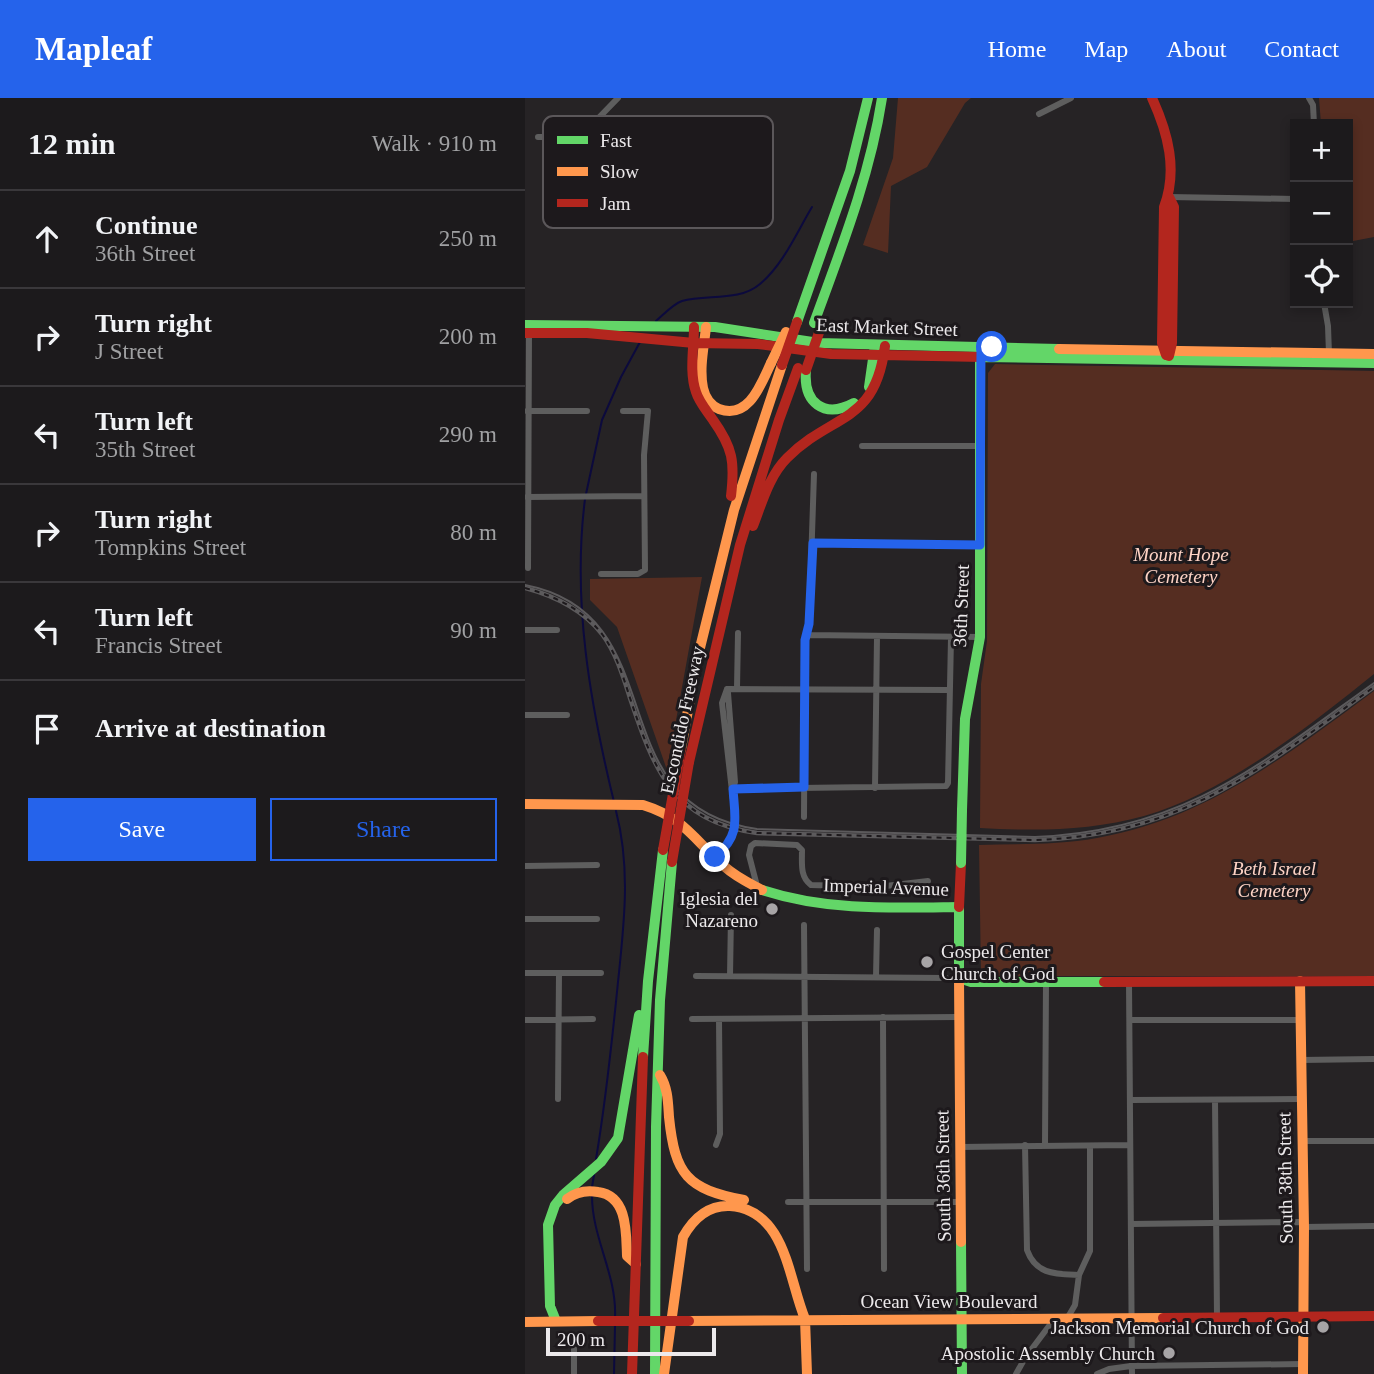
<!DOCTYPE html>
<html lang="en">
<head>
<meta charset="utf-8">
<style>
	body { margin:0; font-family:Georgia,serif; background:#252325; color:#f1f3f6 }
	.controls { position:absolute; right:21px; top:21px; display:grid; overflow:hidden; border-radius:0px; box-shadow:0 4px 10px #0003 }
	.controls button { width:63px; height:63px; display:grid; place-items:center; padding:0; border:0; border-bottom:2px solid #3a383b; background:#1c1a1c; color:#f1f3f6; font:35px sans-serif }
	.scale { position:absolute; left:21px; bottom:18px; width:170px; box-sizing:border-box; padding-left:7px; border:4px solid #ece9eb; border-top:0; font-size:19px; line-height:24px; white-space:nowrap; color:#ece9eb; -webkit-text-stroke:5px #1d191c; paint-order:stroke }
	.stop { position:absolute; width:21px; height:21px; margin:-16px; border:5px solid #2563eb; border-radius:50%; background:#fff }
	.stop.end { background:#2563eb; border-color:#fff; box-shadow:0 2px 7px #0008 }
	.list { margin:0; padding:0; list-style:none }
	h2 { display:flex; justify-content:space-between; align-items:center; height:91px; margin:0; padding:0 28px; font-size:30px }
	h2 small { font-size:23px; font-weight:400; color:#a0a1a3 }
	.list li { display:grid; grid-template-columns:46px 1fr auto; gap:21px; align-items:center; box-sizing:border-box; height:98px; padding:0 28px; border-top:2px solid #3a383b }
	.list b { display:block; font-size:26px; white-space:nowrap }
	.list p { margin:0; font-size:23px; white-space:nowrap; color:#a0a1a3 }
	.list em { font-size:23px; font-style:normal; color:#a0a1a3 }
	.actions { display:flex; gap:14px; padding:21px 28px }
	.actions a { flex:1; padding:16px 0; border:2px solid #2563eb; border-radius:0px; text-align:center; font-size:24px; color:#2563eb }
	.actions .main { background:#2563eb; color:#fff }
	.icon { flex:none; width:38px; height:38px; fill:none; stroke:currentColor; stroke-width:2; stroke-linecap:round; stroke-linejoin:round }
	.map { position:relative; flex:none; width:849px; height:1276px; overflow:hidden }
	header { display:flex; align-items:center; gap:42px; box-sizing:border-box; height:98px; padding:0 35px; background:#2563eb; color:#fff }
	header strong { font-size:33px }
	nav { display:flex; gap:38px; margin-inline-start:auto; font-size:24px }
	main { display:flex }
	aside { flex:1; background:#1c1a1c }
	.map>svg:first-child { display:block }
</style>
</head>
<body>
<header>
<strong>Mapleaf</strong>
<nav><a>Home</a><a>Map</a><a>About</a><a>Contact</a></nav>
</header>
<main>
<aside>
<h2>12 min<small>Walk · 910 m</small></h2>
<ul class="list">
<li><svg class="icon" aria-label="ahead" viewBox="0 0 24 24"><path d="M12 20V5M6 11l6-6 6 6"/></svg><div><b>Continue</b><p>36th Street</p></div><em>250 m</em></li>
<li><svg class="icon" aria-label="right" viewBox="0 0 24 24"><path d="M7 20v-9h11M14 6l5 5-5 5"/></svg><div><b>Turn right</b><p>J Street</p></div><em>200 m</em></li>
<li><svg class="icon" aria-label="left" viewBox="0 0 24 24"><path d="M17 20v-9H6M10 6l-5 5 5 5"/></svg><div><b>Turn left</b><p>35th Street</p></div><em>290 m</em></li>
<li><svg class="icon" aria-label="right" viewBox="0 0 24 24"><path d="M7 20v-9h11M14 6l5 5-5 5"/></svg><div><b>Turn right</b><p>Tompkins Street</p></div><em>80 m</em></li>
<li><svg class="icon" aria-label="left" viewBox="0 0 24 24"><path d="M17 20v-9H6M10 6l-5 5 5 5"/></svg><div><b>Turn left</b><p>Francis Street</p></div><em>90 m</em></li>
<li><svg class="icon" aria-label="arrive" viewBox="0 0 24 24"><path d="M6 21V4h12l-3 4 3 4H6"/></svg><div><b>Arrive at destination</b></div></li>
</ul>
<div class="actions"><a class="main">Save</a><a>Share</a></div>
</aside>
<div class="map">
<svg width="849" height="1276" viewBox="0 0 849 1276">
	<rect width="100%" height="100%" fill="#262325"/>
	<!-- green -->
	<path fill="#552d21" d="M373,0H446L440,5L402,69L366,88L363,155L338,147L368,60Z
		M794,0H849V139L823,144V26H796Z
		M470,266L849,273V576C786,627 698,696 619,718C565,733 511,733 455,730L456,586L462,543L463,275Z
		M177,479L142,672L92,529L65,502V481Z
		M849,593V878H456L454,747C493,746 533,747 572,740C681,721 762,657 849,593Z"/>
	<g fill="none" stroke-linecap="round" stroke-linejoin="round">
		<!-- stream -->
		<path stroke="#0c0a3d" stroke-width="2" d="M131,223C138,217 148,206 157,203C182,196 214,204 235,186C258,167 272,134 287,109
			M61,396L77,322L96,279L115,244
			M60,401C47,503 65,605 89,704
			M71,1061C81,1002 87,944 93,884C99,826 106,771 91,713
			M67,1089L69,1077
			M67,1098C67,1140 92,1177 90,1219
			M89,1276L90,1228"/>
		<!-- street -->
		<path stroke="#5e5e5e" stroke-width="6" d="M784,0L788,7L789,26
			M514,16L546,0
			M13,39H55L93,0
			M644,99L770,101
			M799,205L803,228L804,256
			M2,313H62
			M337,348H454
			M2,399L119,398
			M288,445L455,447
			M3,470L4,234
			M76,476H113L120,472L119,357L123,313H98
			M0,532H32
			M282,537L455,539
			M212,590L213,535
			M202,591L424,592
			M203,595L210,684L208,691
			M0,617H42
			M350,690L352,539
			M208,691L421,688L423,685L426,540
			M279,719L280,542L284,526L289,376
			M190,759L207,740L211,728L197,605L202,591
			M0,768L72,767
			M232,788L224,757L226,748L230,745L272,747L277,752C277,766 275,779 286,787L352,789L403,783
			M0,821H72
			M279,827L282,1171
			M0,875H76
			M171,878L421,880
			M205,878L206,817
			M351,879L352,832
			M604,884L607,1276
			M358,919L359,1171
			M167,921L433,919
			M0,922L68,921
			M605,922H776
			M776,962L849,961
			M33,1001L34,875
			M605,1002L776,1001
			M690,1002L692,1218
			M777,1043H849
			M191,1047L195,1036L194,921
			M500,1047L502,1152C511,1177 531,1176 554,1177
			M520,1047L521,884
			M436,1049L605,1047
			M263,1104H436
			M606,1126L777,1124
			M779,1129L849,1128
			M543,1219L550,1207L554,1177L565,1153V1048
			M49,1251V1276
			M491,1276L500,1260L530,1220
			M572,1276L584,1271L606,1268L778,1266"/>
		<!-- fast -->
		<path stroke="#63d668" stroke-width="10" d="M272,224L325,73L343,0
			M289,225C316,151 345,78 357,0
			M0,227L190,229L294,245L534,251
			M458,259L849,265
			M281,272C278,305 299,321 329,305
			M344,289L350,247
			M437,712L440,621L455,539V252
			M237,792C301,813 367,810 434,809V880L446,884H579
			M118,959L123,883L138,752
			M436,1144L437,1276
			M31,1223L25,1208L23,1127L30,1107L38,1097L76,1064L93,1040L114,917
			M130,1276L131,1029L135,902L147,764"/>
		<!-- slow -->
		<path stroke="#ff974d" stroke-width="10" d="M181,229C179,249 174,270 178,290C180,299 185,307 194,311C224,322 236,286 246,265
			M534,251L849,256
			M156,651L172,562L209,412L257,267
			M0,706L118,707C160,720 169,742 200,769C211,779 224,785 237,792
			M434,880L436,1144
			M775,883L779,1129L778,1276
			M135,977C143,990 143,1004 144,1019C150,1077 162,1091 219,1102
			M42,1101C51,1094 62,1092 73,1094C103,1098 101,1135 102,1158L111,1166
			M280,1221L282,1276
			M164,1223L638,1220
			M0,1224L73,1223
			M139,1276L158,1139C168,1121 183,1107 205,1108C261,1112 263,1180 280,1221"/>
		<!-- jam -->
		<path stroke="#b3261e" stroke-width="10" d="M627,0C643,35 653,72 639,109L637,245L641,257
			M644,99L649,109L647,245L644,258
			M169,229C169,250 164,274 171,294C174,304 182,313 188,322C208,350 210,364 206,398
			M0,235H62L169,245L233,246L306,256L458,259
			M228,428C237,405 244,378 262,360C308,314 350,327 360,248
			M164,664L215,447L254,322L273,270
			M434,809L436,765
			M579,884L849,883
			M638,1220L849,1218
			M107,1276L118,959"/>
		<!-- tram -->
		<path stroke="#5c5a5c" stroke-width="2" d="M0,487C154,517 69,708 232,731L510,739C659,733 734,667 849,585"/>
		<!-- rail casing -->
		<g stroke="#5c5a5c" stroke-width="4.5">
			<path id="rail" d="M0,490C30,498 57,511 77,536C91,555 98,578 105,600C129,672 148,723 232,735L510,742C658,737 735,671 849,589"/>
		</g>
		<!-- rail -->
		<use href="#rail" stroke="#1d191c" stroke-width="2" stroke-dasharray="5" stroke-linecap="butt"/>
		<!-- fast-bridge -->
		<path stroke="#63d668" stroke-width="10" d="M436,765L437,712"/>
		<!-- slow-bridge -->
		<path stroke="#ff974d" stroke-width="10" d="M246,265L261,234"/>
		<!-- jam-bridge -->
		<path stroke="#b3261e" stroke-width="10" d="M257,267L272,224
			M281,272L297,226
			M138,752L156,651
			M147,764L164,664
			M73,1223H164"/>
	</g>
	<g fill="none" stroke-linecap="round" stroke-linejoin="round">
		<!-- route -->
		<path stroke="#2563eb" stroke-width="9" d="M190,759C216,737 210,721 208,691L279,689L280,542L284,526L288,445L455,447L456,249H467"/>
	</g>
	<!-- markers -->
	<g fill="#a7a4a6" stroke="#1d191c" stroke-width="2.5">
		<circle cx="247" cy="811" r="7"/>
		<circle cx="402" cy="864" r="7"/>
		<circle cx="798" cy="1229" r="7"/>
		<circle cx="644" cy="1255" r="7"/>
	</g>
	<g text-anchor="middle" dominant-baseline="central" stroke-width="6" stroke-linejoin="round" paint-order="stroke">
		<!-- street labels -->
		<g font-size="19" fill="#ece9eb" stroke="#1d191c">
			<text transform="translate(362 229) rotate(2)">East Market Street</text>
			<text transform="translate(436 508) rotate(-88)">36th Street</text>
			<text transform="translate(157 622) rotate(-78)">Escondido Freeway</text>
			<text transform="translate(361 789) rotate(2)">Imperial Avenue</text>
			<text transform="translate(418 1078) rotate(-91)">South 36th Street</text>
			<text transform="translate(760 1080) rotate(-91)">South 38th Street</text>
			<text x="424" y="1203">Ocean View Boulevard</text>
		</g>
		<!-- park labels -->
		<g font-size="19" font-style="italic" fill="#fed3c5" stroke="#1d191c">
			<text x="656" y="456">Mount Hope<tspan x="656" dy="22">Cemetery</tspan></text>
			<text x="749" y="770">Beth Israel<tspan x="749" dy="22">Cemetery</tspan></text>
		</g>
		<!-- poi labels -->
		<g font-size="19" fill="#ece9eb" stroke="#1d191c" text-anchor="end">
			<text x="233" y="800">Iglesia del<tspan x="233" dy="22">Nazareno</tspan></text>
			<text x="416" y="853" text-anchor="start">Gospel Center<tspan x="416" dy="22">Church of God</tspan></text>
			<text x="784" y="1229">Jackson Memorial Church of God</text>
			<text x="630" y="1255">Apostolic Assembly Church</text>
		</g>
	</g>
	<!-- legend -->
	<rect x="18" y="18" width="230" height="112" rx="10" fill="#1d191c" stroke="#5b575a" stroke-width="2"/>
	<rect x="32" y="38" width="31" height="8" fill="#63d668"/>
	<rect x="32" y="69" width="31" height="9" fill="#ff974d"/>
	<rect x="32" y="101" width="31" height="8" fill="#b3261e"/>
	<g font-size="19" fill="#ece9eb">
		<text x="75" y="49">Fast</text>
		<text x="75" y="80">Slow</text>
		<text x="75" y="112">Jam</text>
	</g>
</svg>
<div class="controls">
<button>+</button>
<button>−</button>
<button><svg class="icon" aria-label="locate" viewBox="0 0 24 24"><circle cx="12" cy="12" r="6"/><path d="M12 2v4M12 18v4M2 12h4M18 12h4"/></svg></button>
</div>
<div class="scale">200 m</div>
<div class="stop" style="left:467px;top:249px"></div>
<div class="stop end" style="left:190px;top:759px"></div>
</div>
</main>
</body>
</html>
